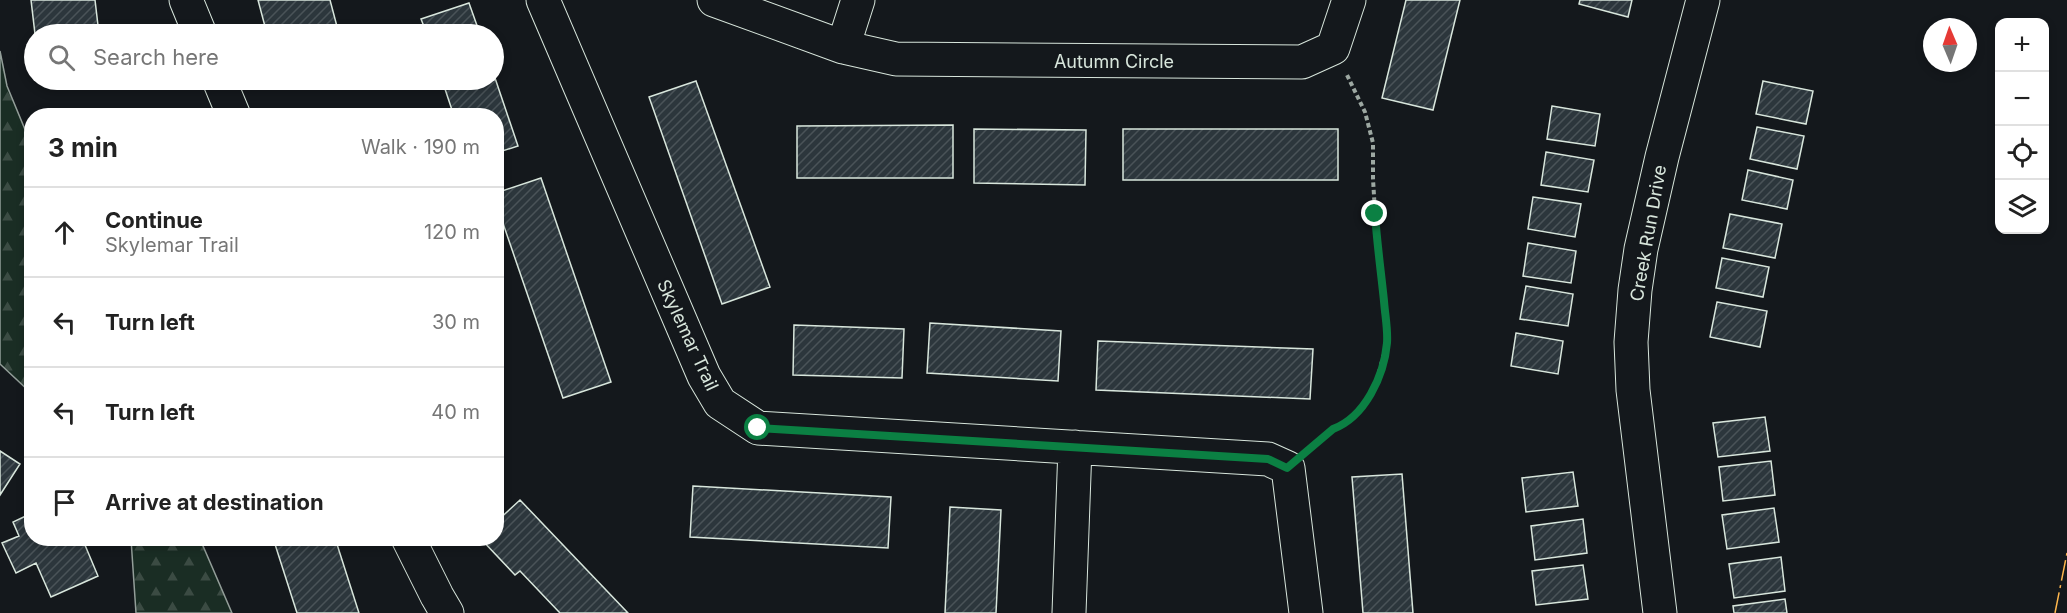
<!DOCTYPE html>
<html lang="en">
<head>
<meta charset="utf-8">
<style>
	body { margin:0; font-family:Inter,sans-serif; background:#f2f2f2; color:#222 }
	.controls { position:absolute; right:18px; top:18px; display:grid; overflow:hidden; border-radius:12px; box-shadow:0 3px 9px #0003 }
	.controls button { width:54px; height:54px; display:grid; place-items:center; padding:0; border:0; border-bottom:2px solid #e0e0e0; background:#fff; color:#222; font:30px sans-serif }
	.compass { position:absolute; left:1923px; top:18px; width:54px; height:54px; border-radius:50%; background:#fff; box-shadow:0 3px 9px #0003; rotate:358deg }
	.stop { position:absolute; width:18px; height:18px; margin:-14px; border:4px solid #0b8043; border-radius:50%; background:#fff }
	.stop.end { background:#0b8043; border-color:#fff; box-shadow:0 2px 6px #0008 }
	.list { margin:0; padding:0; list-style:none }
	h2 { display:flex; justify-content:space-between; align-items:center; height:78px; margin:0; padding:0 24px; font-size:26px }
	h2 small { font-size:20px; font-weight:400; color:#767676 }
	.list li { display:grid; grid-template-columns:39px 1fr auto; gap:18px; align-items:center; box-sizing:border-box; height:90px; padding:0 24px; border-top:2px solid #e0e0e0 }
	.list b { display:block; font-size:22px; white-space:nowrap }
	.list p { margin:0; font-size:20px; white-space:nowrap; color:#767676 }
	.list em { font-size:20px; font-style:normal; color:#767676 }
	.icon { flex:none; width:33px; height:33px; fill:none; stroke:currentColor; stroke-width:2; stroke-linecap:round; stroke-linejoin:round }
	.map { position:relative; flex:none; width:2067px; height:613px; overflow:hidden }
	.search { position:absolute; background:#fff; box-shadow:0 3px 9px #0003; left:24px; top:24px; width:480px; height:66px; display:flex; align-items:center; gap:15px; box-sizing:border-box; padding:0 21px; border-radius:33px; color:#767676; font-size:22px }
	.panel { position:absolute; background:#fff; box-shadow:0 3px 9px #0003; left:24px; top:108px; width:480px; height:438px; border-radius:24px }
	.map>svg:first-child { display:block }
</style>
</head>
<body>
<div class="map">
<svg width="2067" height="613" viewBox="0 0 2067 613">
	<defs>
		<pattern id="forest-firs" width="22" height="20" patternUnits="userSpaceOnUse" patternTransform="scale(1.5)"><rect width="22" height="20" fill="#1a2d24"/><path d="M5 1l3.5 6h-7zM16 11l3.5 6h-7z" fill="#3b4b43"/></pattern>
		<pattern id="building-hatch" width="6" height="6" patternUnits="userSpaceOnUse" patternTransform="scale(1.5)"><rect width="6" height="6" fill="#2c363c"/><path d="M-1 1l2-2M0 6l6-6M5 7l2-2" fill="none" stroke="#4a5358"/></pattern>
	</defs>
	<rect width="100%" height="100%" fill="#14181c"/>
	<!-- forest -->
	<path fill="url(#forest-firs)" stroke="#939e99" stroke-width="1.5" d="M0,51L7,86L31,144V393L0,364Z
		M131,539H200L232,613H136Z"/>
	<!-- building -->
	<path fill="url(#building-hatch)" stroke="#d8e6dc" stroke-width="1.5" d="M31,0H95L99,34H35Z
		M258,0H330L339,34H267Z
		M1406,0H1460L1433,110L1382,98Z
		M1580,0H1632L1628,17L1579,4Z
		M469,3L480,34H427L421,19Z
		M494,75L518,146L496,153V116H454L442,80H494Z
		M696,81L770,287L722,304L649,97Z
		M1763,81L1813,91L1806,124L1756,114Z
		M1552,106L1600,114L1595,146L1547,139Z
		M953,125V178H797V126Z
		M1757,127L1804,136L1797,169L1750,159Z
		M974,129L1086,130L1085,185L974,183Z
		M1123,129H1338V180H1123Z
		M1546,152L1594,160L1588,192L1541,185Z
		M1748,170L1793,180L1787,209L1742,200Z
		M541,178L611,382L563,398L496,203V193Z
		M1533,197L1581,204L1575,237L1528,229Z
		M1730,214L1782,224L1775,258L1723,248Z
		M1528,243L1576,251L1571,283L1523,276Z
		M1722,258L1769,267L1763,297L1716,288Z
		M1526,286L1573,294L1568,326L1520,319Z
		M1717,302L1767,311L1760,347L1710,337Z
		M930,323L1061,331L1058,381L927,373Z
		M794,325L904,329L902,378L793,375Z
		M1516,333L1563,341L1558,374L1511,366Z
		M1098,341L1313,349L1310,399L1096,390Z
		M1765,417L1770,451L1718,457L1713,423Z
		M0,451L20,464L0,495Z
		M1771,461L1775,495L1723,501L1719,467Z
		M1573,472L1578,506L1526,512L1522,478Z
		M1402,474L1413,613H1363L1352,477Z
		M693,486L891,497L888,548L690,537Z
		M520,500L628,613H560L520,571L515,575L480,538H496V522Z
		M950,507L1001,510L996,613H945Z
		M1774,508L1779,542L1727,549L1722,515Z
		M32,513V538H82L98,576L51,597L36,563L16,573L2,543L19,536L13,522Z
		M1583,519L1587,553L1535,560L1531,526Z
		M273,538H335L359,613H297Z
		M1781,557L1785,591L1734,598L1729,564Z
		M1583,565L1588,599L1536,605L1532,571Z
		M1785,599L1787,613H1734L1733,606Z"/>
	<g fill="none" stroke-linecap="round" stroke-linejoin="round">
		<!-- minor casing -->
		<g stroke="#d8e6dc" stroke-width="35">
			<path id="minor" d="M186,0L200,34
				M543,0L704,376L720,403L758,428L1268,459L1288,468L1306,613
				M714,0L843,47L896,59L1302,62L1333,48L1349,0
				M843,47L858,0
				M219,80L234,116
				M408,538L437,596L447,613
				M1069,613L1075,447
				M1660,613L1633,390L1631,342L1635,290L1641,249L1662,157L1703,0"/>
		</g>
		<!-- path -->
		<path stroke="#9da8a2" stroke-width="4" stroke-dasharray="4.5 3" stroke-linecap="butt" d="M1311,448L1333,429L1342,426L1358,413L1369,398L1377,380L1387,343L1377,245L1373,179V143L1365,112L1347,75"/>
		<!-- minor -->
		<use href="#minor" stroke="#14181c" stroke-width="33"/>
		<!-- power -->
		<path stroke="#ffb74d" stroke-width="1.5" stroke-dasharray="21 4.5 3 4.5" stroke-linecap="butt" d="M2055,613L2067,553"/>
	</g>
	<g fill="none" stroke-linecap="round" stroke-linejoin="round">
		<!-- route -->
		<path stroke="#0b8043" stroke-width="8" d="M758,428L1268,459L1287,468L1333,429C1365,417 1384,376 1387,343C1388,329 1385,315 1384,301C1381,272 1377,243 1375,214"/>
	</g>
	<g text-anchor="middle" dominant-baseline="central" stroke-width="4.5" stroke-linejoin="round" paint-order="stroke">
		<!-- street labels -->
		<g font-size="18" fill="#d8e6dc" stroke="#14181c">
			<text x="1114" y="61">Autumn Circle</text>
			<text transform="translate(1648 233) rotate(-80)">Creek Run Drive</text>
			<text transform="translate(688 335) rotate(65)">Skylemar Trail</text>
		</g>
	</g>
</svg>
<div class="controls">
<button>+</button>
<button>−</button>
<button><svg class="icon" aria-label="locate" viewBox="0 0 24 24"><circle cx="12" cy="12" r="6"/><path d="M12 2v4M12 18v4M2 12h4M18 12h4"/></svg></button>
<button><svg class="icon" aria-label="layers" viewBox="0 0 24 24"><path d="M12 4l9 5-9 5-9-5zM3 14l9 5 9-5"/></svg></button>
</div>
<svg class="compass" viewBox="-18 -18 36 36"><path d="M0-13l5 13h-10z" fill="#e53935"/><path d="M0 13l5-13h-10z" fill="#767676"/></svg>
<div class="stop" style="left:758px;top:428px"></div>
<div class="stop end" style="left:1375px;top:214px"></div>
<div class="search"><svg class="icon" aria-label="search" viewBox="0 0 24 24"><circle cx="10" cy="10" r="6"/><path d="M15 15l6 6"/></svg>Search here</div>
<section class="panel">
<h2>3 min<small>Walk · 190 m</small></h2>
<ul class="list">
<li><svg class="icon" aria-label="ahead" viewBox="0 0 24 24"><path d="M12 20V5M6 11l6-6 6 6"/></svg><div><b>Continue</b><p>Skylemar Trail</p></div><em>120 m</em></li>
<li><svg class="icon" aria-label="left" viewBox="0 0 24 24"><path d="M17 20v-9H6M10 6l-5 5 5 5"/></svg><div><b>Turn left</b></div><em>30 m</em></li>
<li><svg class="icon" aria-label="left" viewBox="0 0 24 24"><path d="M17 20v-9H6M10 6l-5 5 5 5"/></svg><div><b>Turn left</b></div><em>40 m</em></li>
<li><svg class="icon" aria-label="arrive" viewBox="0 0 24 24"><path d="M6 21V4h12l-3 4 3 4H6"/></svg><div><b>Arrive at destination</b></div></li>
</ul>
</section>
</div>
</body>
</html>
